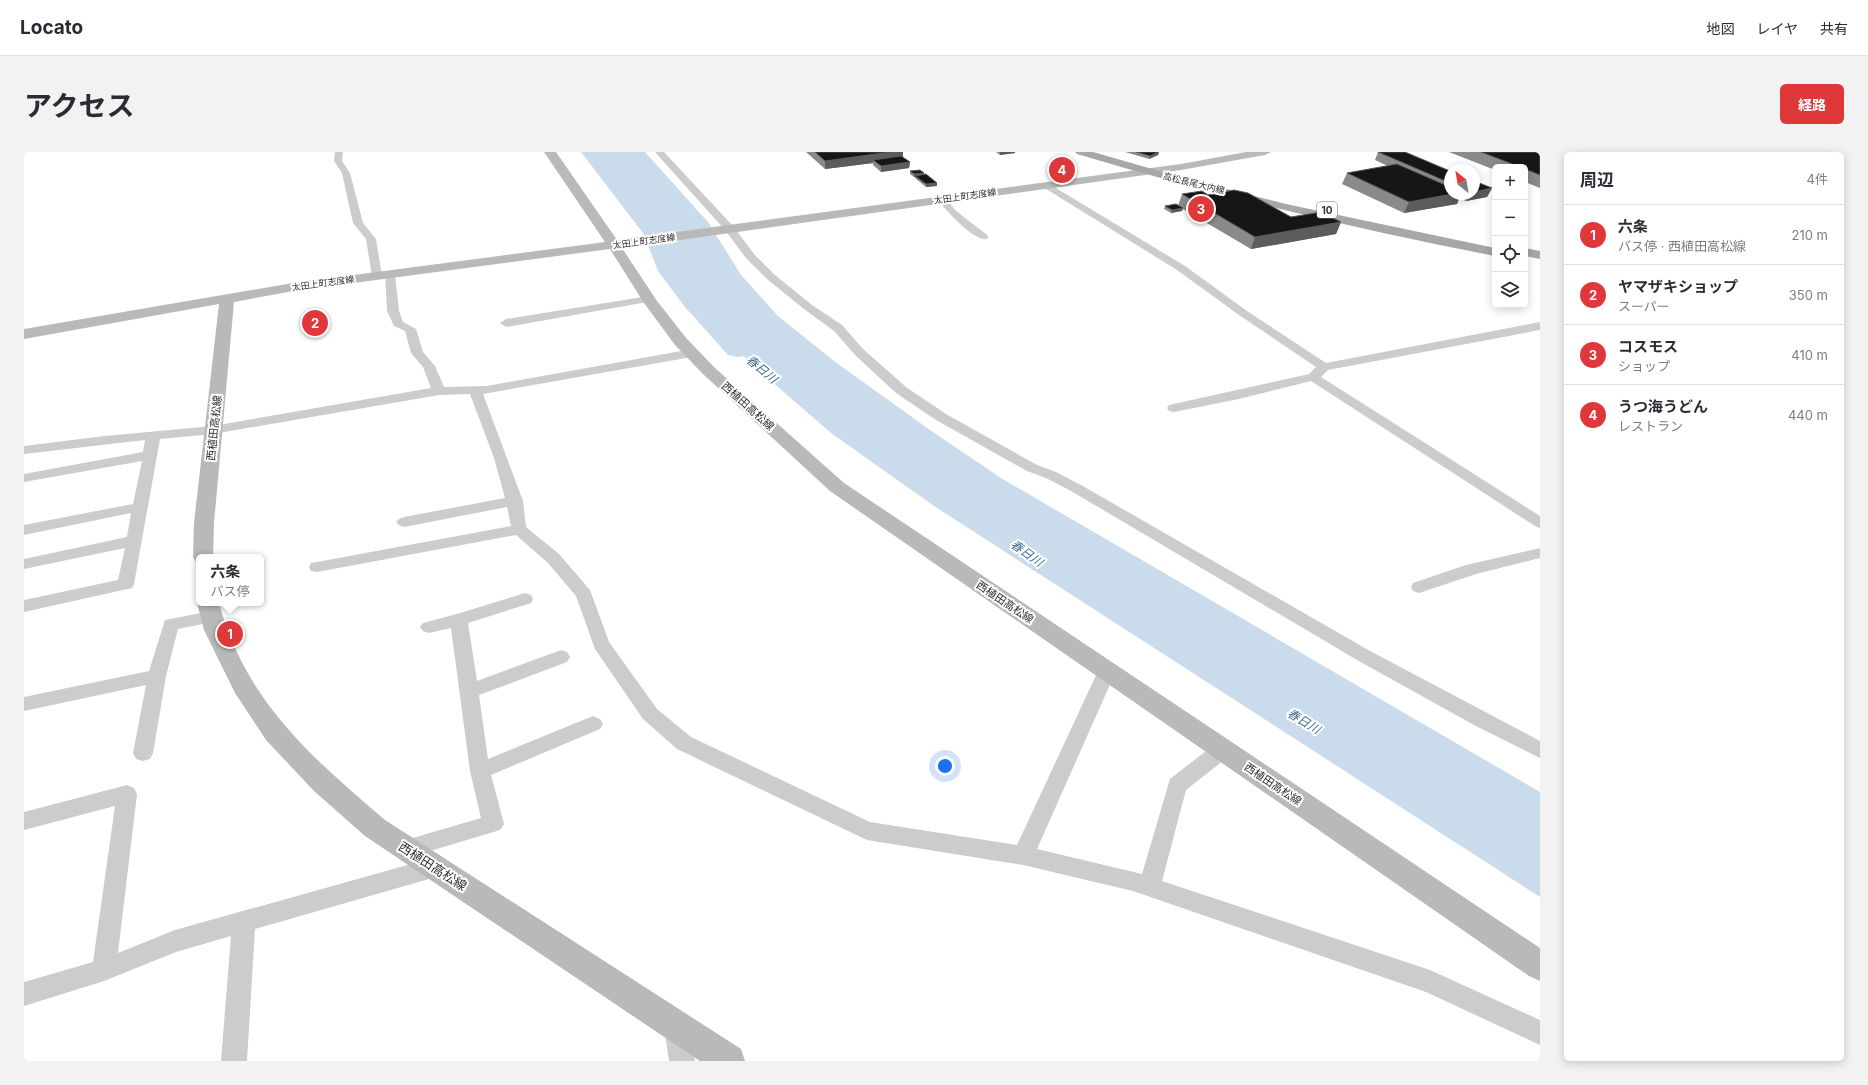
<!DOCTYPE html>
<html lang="ja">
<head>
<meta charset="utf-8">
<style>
	body { margin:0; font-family:Inter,"Noto Sans JP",sans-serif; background:#f2f2f3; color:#2b2b33 }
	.controls { position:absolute; right:12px; top:12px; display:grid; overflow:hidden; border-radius:6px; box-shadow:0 2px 10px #0003 }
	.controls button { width:36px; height:36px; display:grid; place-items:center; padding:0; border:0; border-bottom:1px solid #e1e1e2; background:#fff; color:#2b2b33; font:20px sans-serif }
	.compass { position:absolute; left:1420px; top:12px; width:36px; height:36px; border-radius:50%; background:#fff; box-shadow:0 2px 10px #0003; rotate:329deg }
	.you { position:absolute; left:921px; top:614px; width:14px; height:14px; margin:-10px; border:3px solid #fff; border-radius:50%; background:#1a73e8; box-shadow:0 0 0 6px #1a73e833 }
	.badge { display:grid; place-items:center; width:26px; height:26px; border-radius:50%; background:#df373a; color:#fff; font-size:13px; font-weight:700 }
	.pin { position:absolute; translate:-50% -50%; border:2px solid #fff; box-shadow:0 1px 4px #0006 }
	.popup { position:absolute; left:172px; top:402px; width:68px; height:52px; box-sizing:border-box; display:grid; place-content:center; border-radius:6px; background:#fff; filter:drop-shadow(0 1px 3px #0005); font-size:13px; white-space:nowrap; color:#7c7c81 }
	.popup b { font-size:15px; color:#2b2b33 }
	.popup::after { content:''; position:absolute; left:50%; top:100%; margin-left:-8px; border:8px solid transparent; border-top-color:#fff }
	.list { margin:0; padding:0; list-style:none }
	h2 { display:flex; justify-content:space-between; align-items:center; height:52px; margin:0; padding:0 16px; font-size:17px }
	h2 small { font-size:13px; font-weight:400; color:#7c7c81 }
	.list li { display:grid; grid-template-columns:26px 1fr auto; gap:12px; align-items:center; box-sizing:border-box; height:60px; padding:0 16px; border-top:1px solid #e1e1e2 }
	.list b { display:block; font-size:15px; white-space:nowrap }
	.list p { margin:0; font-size:13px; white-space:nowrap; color:#7c7c81 }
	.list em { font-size:13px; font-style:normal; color:#7c7c81 }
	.icon { flex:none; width:22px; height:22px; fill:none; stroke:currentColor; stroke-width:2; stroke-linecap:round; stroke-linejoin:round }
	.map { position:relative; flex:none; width:1516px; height:909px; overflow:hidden; border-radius:6px }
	header { display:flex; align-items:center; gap:24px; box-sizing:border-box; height:56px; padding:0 20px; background:#fff; border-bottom:1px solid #e1e1e2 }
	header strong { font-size:19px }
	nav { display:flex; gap:22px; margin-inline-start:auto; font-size:14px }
	.intro { display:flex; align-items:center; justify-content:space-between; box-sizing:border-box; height:96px; padding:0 24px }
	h1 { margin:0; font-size:28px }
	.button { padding:10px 18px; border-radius:6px; background:#df373a; color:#fff; font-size:14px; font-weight:700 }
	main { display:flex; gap:24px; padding:0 24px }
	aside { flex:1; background:#fff; border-radius:6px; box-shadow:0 2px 10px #0003 }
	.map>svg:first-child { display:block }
</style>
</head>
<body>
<header>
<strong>Locato</strong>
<nav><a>地図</a><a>レイヤ</a><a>共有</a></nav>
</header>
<div class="intro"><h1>アクセス</h1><a class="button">経路</a></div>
<main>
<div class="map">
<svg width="1516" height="909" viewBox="0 0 1516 909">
	<rect width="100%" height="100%" fill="#fff"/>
	<!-- water -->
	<path fill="#cadceb" d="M557,0H621L684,70L717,123L754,164L810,209L906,278L977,326L1516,640V745L910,354L807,281L733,217L690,174Z"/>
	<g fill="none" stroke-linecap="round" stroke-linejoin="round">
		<!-- river -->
		<path fill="#cadceb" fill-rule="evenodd" d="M563,0H583L639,75L655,113L679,143L724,191L728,197L724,203L714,205L704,203L661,155L634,119L617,75Z"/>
		<!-- street -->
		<path fill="#ccc" fill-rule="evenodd" d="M311,0H319L318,9L326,21L339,71L352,87L358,124L357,126L353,127L348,124L342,87L329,71L318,21L310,9Z
			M631,0H640L709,74L730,102L751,123L788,153L818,173L839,197L882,235L922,262L1013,313L1032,320L1057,333L1346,499L1516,589V606L1450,573L1333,508L1047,339L1022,326L1003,319L912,268L872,241L831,203L810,179L780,157L743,127L722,106L701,78Z
			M1022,30L1161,114L1223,159L1302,211L1516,170V178L1304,218L1297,225L1516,364V376L1511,374L1287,229L1215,247L1150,260L1145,259L1143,256L1145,253L1285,222L1292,215L1215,163L1153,118L1019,35V31Z
			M918,44L921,45L931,58L963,83L964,85L963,87C950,90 921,57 913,47Z
			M366,119L371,122L375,159L379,170L392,177L399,200L411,214L420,235L463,234L668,197L674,201L668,205L459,242L499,349L502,375L535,402L566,438L585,490L633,557L667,585L846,670L993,693L1074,519L1077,514L1083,512L1089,514L1092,519L1013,697L1118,722L1146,627L1191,592L1198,590L1205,592L1208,598L1205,604L1162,638L1138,729L1406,818L1516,868V893L1402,840L1109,739L999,713L843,688L653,597L619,567L571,497L552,444L523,410L492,383L293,420L287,419L285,415L287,411L293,410L487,374L483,355L380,375L375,373L372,370L375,367L380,365L481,346L470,306L446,242L415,243L189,282L136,287L110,432L108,436L0,460V448L94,428L101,396L0,417V407L103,385L107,361L0,383V373L109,352L118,309L0,330V322L119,300L121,288L0,302V294L81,284L189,274L407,236L399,215L387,201L381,179L370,174L363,159L361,122Z
			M625,144L631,147L629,149L482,175L476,171L482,167Z
			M1516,396V406L1452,422L1395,441L1389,439L1387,435L1389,431L1442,413Z
			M501,441L507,443L509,447L507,451L444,471L453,529L537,498L543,500L546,505L543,510L455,543L464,607L569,564L576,567L579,572L576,577L467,623L480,672L476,678L383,706L375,704L372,697L375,690L457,666L446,619L427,476L405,481L399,479L396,475L399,471L433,462Z
			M187,459L193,461L196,465L193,469L154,477L142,524L129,601L126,607L119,609L112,607L109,601L122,533L0,559V545L125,519L141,468Z
			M103,633L110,636L113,642L94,801L151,778L412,705L420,708L423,715L420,722L412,725L231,777L223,909H197L207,784L152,800L80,829L0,854V830L69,810L91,654L0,678V660Z
			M652,862L661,865L664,874L671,909H645L640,874L643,865Z"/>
		<!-- secondary -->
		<path fill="#b9b9b9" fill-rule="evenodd" d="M520,0H532L593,88L1157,12L1222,0H1247L1241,3L1157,18L598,96L633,149L663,187L691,216L820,331L1516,796V829L1505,824L806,339L679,222L651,193L620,151L586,97L269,139L210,150L190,371L189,405H175V411L172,410L169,405L170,371L195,152L0,187V177L269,131L581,90Z
			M175,448V451H195C221,548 287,605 361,668L717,897L721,909H676L341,684L290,639L242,588L211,541L180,478L173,451Z"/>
		<!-- primary -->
		<path fill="#a7a7a7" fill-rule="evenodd" d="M1051,0H1069L1163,27L1262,52L1471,96V104C1330,77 1191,43 1053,2Z
			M1501,96L1516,99V107L1501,104Z"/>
	</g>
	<!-- wall -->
	<path fill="#8a8a8a" d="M782,0H879V5L886,10L885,16L857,20L849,13V11L801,17Z
		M972,0H991V1L976,3Z
		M1101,0H1135L1134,3L1125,7Z
		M1354,0L1426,19V42H1450L1468,36L1463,45L1442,49L1435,46L1433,52L1380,61L1318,32L1323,21L1364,14L1351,8Z
		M1425,0H1516V36L1501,30V15H1471V18Z
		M886,19L900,21V22L913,34L902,35L891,26V25H890L886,22Z
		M1158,42L1184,43L1267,65L1317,70L1312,82L1227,97L1159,57L1158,59L1147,61L1140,57L1141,54H1154Z"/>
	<!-- shaded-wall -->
	<path fill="#5c5c5c" d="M867,0H879V7L849,8V11L801,17V9Z
		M976,0H991V1L976,3Z
		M1135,0L1134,3L1125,7L1126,4Z
		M886,10L885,16L857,20V14Z
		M900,21V24H891V25H890V22Z
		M913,31V34L902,35V32Z
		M1468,36L1463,45L1442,49L1446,42H1450V40Z
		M1428,42H1437L1433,52L1380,61L1385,50Z
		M1159,56L1158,59L1147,61L1148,58Z
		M1317,70L1312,82L1227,97L1231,85Z"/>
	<!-- building -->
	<path fill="#161616" stroke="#5c5c5c" d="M791,0H867L801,9Z
		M1112,0H1134L1126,4Z
		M1354,0H1381L1426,19V31Z
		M1457,0H1516V23L1501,17V15H1496Z
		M877,4L886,10L857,14L849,8Z
		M1373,12L1426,35V42H1428L1385,50L1323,21Z
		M896,18L900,21L890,22L886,19Z
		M902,22L913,31L902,32L891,24Z
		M1450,29L1468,36L1450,40Z
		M1210,38L1224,41L1267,65L1297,60L1317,70L1231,85L1158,42L1178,39L1184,43Z
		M1152,52L1159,56L1148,58L1141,54Z"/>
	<g text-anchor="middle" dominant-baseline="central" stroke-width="4" stroke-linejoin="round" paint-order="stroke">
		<!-- far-street labels -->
		<g font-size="9" fill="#2f2f2f" stroke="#fff">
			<text transform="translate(1170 31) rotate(14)">高松長尾大内線</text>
			<text transform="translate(941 44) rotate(-8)">太田上町志度線</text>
			<text transform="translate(620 89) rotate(-8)">太田上町志度線</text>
			<text transform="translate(299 131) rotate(-8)">太田上町志度線</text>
		</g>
		<!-- shield labels -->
		<rect fill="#fff" stroke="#6d6d6d" stroke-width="1" x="1293" y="50" width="20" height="16" rx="3"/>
		<g font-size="10" font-weight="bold" fill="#2f2f2f">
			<text x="1303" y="58">10</text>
		</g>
		<!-- street labels -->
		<g font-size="11" fill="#2f2f2f" stroke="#fff">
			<text transform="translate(724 254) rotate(42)">西植田高松線</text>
			<text transform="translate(190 276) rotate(-84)">西植田高松線</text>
			<text transform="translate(981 450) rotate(34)">西植田高松線</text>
			<text transform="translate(1249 632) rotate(34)">西植田高松線</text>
		</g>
		<!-- water labels -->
		<g font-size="12" font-style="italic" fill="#3f6b8e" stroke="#fff">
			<text transform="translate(738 217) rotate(40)">春日川</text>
			<text transform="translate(1003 401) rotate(35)">春日川</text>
			<text transform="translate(1280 569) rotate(31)">春日川</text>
		</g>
		<!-- near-street labels -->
		<g font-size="13" fill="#2f2f2f" stroke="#fff">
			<text transform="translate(409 714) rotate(33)">西植田高松線</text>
		</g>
	</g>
</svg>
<div class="controls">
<button>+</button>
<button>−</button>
<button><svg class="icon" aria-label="locate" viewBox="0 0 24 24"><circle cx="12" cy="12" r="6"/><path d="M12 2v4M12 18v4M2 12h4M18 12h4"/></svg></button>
<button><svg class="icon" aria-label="layers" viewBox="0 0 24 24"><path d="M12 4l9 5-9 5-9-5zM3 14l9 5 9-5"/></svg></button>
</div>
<svg class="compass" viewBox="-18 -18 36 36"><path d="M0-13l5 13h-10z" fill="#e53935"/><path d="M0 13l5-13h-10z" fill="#7c7c81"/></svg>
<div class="you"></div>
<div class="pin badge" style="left:206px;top:482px">1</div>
<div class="popup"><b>六条</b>バス停</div>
<div class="pin badge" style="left:291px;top:171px">2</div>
<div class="pin badge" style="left:1177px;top:57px">3</div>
<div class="pin badge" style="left:1038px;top:18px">4</div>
</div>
<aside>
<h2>周辺<small>4件</small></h2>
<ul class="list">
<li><span class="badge">1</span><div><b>六条</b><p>バス停 · 西植田高松線</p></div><em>210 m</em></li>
<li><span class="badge">2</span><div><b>ヤマザキショップ</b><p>スーパー</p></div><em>350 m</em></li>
<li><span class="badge">3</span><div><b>コスモス</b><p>ショップ</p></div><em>410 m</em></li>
<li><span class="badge">4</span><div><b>うつ海うどん</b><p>レストラン</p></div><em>440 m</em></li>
</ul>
</aside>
</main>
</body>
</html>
